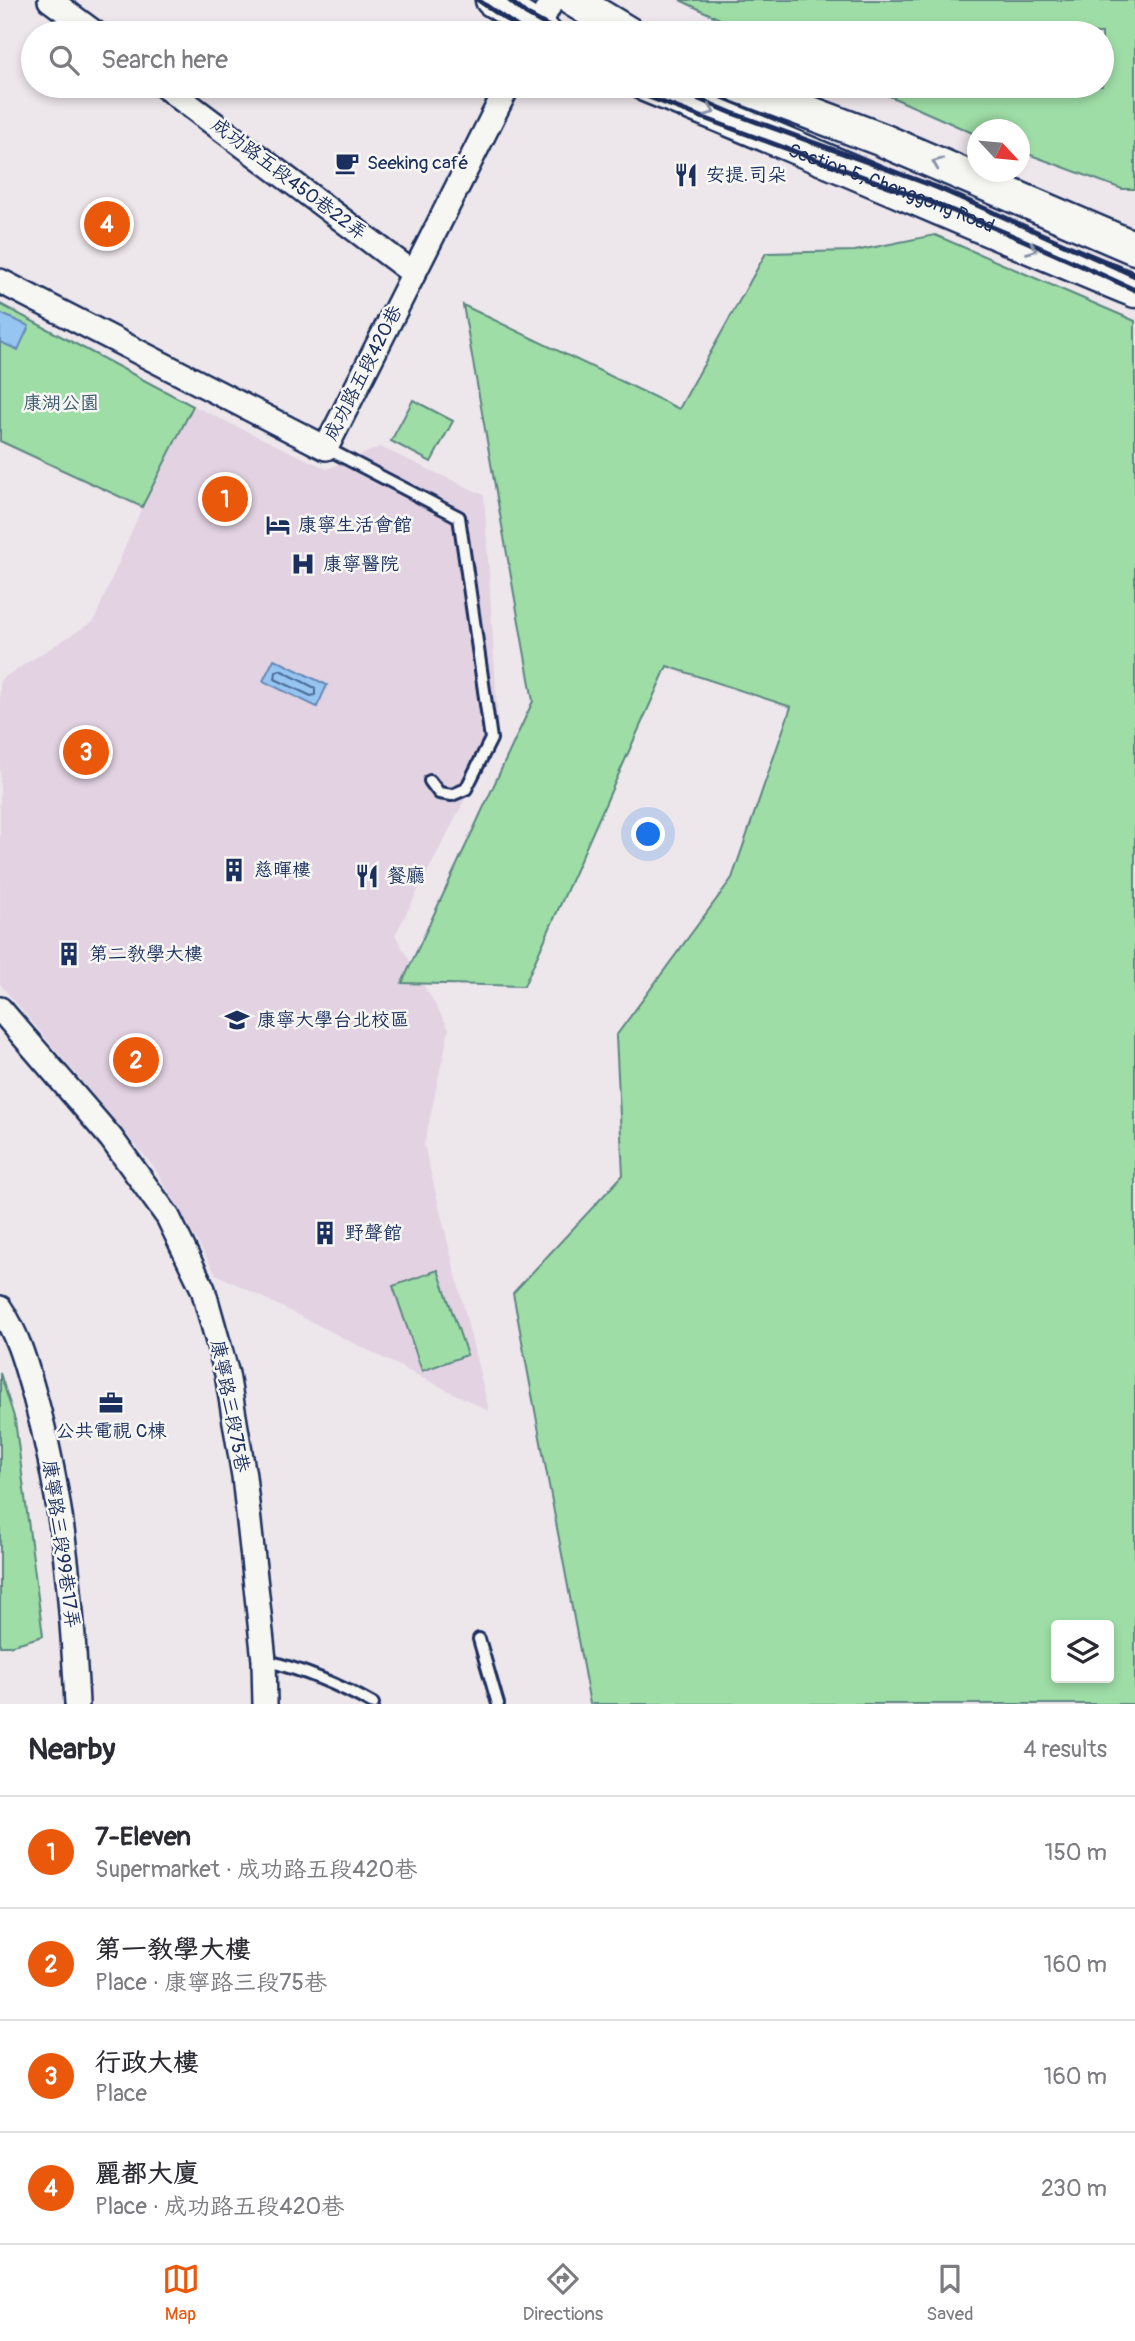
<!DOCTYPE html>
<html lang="en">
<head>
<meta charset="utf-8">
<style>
	body { margin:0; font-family:Pangolin,"LXGW WenKai TC",sans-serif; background:#f2f2f3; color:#2b2b33 }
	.controls { position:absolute; right:21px; bottom:21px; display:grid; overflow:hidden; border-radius:7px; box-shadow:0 4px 10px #0003 }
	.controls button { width:63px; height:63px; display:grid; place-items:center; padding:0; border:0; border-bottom:2px solid #e1e1e2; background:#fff; color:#2b2b33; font:35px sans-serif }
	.compass { position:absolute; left:967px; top:119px; width:63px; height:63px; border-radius:50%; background:#fff; box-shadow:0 4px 10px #0003; rotate:116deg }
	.you { position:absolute; left:649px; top:835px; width:24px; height:24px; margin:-18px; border:5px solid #fff; border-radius:50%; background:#1a73e8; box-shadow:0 0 0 10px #1a73e833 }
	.badge { display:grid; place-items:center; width:46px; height:46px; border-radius:50%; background:#ea580c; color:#fff; font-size:23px; font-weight:700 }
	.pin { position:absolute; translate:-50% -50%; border:4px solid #fff; box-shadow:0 2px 7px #0006 }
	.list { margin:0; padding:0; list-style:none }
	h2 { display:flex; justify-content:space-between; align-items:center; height:91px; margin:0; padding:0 28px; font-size:30px }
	h2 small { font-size:23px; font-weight:400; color:#7c7c81 }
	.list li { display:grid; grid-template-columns:46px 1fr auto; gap:21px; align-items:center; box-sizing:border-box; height:112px; padding:0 28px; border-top:2px solid #e1e1e2 }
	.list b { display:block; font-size:26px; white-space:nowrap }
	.list p { margin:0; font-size:23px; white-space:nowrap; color:#7c7c81 }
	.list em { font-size:23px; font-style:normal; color:#7c7c81 }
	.icon { flex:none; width:38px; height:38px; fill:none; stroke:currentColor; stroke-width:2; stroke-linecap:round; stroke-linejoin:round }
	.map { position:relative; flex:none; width:1135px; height:1704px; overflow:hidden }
	.search { position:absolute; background:#fff; box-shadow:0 4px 10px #0003; left:21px; right:21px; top:21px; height:77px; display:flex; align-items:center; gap:18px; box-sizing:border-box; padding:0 24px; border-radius:38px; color:#7c7c81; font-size:26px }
	.sheet { height:539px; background:#fff }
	nav { display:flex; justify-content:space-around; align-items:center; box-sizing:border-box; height:98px; border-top:2px solid #e1e1e2; background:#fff; font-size:19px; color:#7c7c81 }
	nav a { display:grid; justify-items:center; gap:4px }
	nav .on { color:#ea580c }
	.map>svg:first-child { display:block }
</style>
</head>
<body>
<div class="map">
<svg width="1135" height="1704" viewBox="0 0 1135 1704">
	<rect width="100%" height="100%" fill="#ede6eb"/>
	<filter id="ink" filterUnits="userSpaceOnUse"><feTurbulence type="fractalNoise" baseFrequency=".0143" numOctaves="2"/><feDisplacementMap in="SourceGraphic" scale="14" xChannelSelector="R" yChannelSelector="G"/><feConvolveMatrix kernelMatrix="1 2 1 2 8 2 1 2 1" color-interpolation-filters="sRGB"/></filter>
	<g filter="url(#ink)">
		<!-- built -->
		<path fill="#e2d2e2" d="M193,406L327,469L380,447L484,495L498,724L463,803L395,935L449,1029L424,1145L489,1411L216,1274L154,1167L0,984V680L94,621L142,507Z"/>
		<!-- green -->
		<path fill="#9edda6" stroke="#5c8682" stroke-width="2" fill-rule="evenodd" d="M680,0H1135V189H1122L1020,151V130H978L977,135L867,86H1102V33H749Z
			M935,235L1135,321V1704H590L513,1293L623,1175L616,1036L732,878L791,707L667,666L524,986L402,983L533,701L463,305L679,409L766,253L855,251ZM1109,1625V1678H1056V1625Z
			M0,304L193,406L142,507L0,441Z
			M413,400L453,421L431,462L391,441Z
			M438,1270L467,1355L422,1371L393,1286Z
			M0,1373L15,1420L43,1636L9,1646H0Z"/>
		<!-- water -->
		<path fill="#96c5f1" stroke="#6589b6" stroke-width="2" d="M0,313L29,326L18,350L0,342Z
			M274,659L327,685L317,707L263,681Z"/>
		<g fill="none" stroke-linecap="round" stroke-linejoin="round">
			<!-- shore -->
			<path stroke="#4c6b99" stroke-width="2" d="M280,670L315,688V695L311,696L275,679L276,672Z"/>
			<!-- service casing -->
			<g stroke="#1b2f5e" stroke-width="16">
				<path id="service" d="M326,448L459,517L491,739L466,789L452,795L439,793L430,781
					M479,1639L498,1704
					M264,1660C303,1670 338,1684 373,1704"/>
			</g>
			<!-- minor casing -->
			<g stroke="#1b2f5e" stroke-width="28">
				<path id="minor" d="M50,0L95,33
					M535,33L552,0
					M164,86L413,273
					M0,281L326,448L508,86
					M0,1009L111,1138L168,1217L203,1289L227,1374L244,1476L264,1660L265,1704
					M0,1308C19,1336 26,1366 35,1397C63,1497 72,1601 77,1704"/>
			</g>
			<!-- secondary casing -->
			<g stroke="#1b2f5e" stroke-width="37">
				<path id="secondary" d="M492,0L545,33
					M573,0L628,33
					M647,86C811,152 972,224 1135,291
					M739,86L880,139L1135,248"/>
			</g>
			<!-- service -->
			<use href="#service" stroke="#f6f6f2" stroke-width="10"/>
			<!-- minor -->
			<use href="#minor" stroke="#f6f6f2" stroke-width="23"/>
			<!-- secondary -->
			<use href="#secondary" stroke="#f6f6f2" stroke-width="32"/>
			<!-- rail -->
			<g stroke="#1b2f5e" stroke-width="5">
				<path d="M478,0L526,33"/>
				<path d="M509,0L526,14L560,33"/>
				<path id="s1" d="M621,86C718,125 817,159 915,196C989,224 1063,257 1135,290"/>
				<path d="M668,86L732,113L939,188L1135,276"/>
			</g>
		</g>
		<!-- one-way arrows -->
		<defs><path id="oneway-chevron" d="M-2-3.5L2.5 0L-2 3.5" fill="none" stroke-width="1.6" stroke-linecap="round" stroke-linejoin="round" transform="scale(1.75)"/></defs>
		<g stroke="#8892a8">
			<use href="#oneway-chevron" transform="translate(710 111) rotate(22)"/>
			<use href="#oneway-chevron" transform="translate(937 163) rotate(-157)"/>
			<use href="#oneway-chevron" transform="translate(1032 249) rotate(22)"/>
		</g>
	</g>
	<!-- icons -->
	<defs>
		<g id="cafe-bare" transform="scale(1.89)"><path d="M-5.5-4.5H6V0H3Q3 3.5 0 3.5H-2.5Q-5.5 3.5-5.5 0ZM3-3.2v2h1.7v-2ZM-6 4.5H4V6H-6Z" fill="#1b2f5e" stroke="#f6f6f2" stroke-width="2.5" paint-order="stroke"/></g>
		<g id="restaurant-bare" transform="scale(1.89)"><path d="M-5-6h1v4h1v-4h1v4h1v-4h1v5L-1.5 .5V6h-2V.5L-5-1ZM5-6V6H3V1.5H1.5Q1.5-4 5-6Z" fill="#1b2f5e" stroke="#f6f6f2" stroke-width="2.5" paint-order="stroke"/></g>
		<g id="hotel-bare" transform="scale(1.89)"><path d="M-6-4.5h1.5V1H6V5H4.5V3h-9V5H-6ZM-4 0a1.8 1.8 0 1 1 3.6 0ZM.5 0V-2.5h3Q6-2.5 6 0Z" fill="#1b2f5e" stroke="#f6f6f2" stroke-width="2.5" paint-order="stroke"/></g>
		<g id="hospital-bare" transform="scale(1.89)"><path d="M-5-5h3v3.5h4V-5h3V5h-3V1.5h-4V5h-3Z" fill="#1b2f5e" stroke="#f6f6f2" stroke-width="2.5" paint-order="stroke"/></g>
		<g id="building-bare" transform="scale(1.89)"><path d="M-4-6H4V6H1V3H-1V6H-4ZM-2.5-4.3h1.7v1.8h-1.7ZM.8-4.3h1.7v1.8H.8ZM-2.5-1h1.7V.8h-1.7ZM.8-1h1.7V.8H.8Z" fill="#1b2f5e" stroke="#f6f6f2" stroke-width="2.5" paint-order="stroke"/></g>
		<g id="university-bare" transform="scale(1.89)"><path d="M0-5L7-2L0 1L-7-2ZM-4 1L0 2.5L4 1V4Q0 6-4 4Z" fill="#1b2f5e" stroke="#f6f6f2" stroke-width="2.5" paint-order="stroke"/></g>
		<g id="office-bare" transform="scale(1.89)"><path d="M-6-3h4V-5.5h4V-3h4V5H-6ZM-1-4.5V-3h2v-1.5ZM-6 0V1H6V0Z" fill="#1b2f5e" stroke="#f6f6f2" stroke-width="2.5" paint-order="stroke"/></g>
	</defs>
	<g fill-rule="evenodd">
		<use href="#cafe-bare" x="347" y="163"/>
		<use href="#restaurant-bare" x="686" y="175"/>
		<use href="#hotel-bare" x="278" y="525"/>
		<use href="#hospital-bare" x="303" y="564"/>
		<use href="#building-bare" x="234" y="870"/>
		<use href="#restaurant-bare" x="367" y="876"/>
		<use href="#building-bare" x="69" y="954"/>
		<use href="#university-bare" x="237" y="1020"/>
		<use href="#building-bare" x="325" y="1233"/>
		<use href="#office-bare" x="111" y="1403"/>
	</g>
	<g text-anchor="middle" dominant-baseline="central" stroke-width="5" stroke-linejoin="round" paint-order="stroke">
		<!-- poi labels -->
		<g font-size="19" fill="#1b2f5e" stroke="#f6f6f2" text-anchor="start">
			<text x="367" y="163">Seeking café</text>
			<text x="706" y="175">安提.司朵</text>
			<text x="298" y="525">康寧生活會館</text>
			<text x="323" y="564">康寧醫院</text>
			<text x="254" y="870">慈暉樓</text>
			<text x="387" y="876">餐廳</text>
			<text x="89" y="954">第二教學大樓</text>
			<text x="257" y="1020">康寧大學台北校區</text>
			<text x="345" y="1233">野聲館</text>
			<text x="111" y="1431" text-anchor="middle">公共電視 C棟</text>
		</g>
		<!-- street labels -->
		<g font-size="19" fill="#1b2f5e" stroke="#f6f6f2">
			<text transform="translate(289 179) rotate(37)">成功路五段450巷22弄</text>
			<text stroke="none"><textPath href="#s1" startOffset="289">Section 5, Chenggong Road</textPath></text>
			<text transform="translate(363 373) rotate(-63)">成功路五段420巷</text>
			<text transform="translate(230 1406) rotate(79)">康寧路三段75巷</text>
			<text transform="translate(61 1544) rotate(82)">康寧路三段99巷17弄</text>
		</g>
		<!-- park labels -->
		<g font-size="19" fill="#3c5a70" stroke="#f6f6f2">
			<text x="61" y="403">康湖公園</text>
		</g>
	</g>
</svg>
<div class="controls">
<button><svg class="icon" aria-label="layers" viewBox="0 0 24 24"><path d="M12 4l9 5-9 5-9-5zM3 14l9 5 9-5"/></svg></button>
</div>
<svg class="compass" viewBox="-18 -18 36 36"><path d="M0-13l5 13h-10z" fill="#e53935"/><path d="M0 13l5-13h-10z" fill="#7c7c81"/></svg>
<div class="you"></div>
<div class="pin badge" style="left:225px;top:499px">1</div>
<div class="pin badge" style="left:136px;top:1060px">2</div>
<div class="pin badge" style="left:86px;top:752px">3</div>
<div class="pin badge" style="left:107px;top:224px">4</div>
<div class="search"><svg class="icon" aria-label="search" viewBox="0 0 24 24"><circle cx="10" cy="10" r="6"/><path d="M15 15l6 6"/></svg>Search here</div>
</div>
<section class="sheet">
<h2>Nearby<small>4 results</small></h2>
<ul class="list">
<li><span class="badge">1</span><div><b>7-Eleven</b><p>Supermarket · 成功路五段420巷</p></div><em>150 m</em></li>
<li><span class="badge">2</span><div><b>第一教學大樓</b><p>Place · 康寧路三段75巷</p></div><em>160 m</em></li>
<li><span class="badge">3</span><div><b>行政大樓</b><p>Place</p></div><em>160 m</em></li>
<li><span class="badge">4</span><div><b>麗都大廈</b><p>Place · 成功路五段420巷</p></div><em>230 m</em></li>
</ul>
</section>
<nav>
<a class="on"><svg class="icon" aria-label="map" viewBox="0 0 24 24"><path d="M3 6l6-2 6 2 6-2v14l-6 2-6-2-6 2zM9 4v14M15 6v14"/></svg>Map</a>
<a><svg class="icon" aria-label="directions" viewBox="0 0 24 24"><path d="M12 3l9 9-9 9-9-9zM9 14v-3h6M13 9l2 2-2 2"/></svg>Directions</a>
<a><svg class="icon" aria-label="saved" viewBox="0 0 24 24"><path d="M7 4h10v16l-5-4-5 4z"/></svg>Saved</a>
</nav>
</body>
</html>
